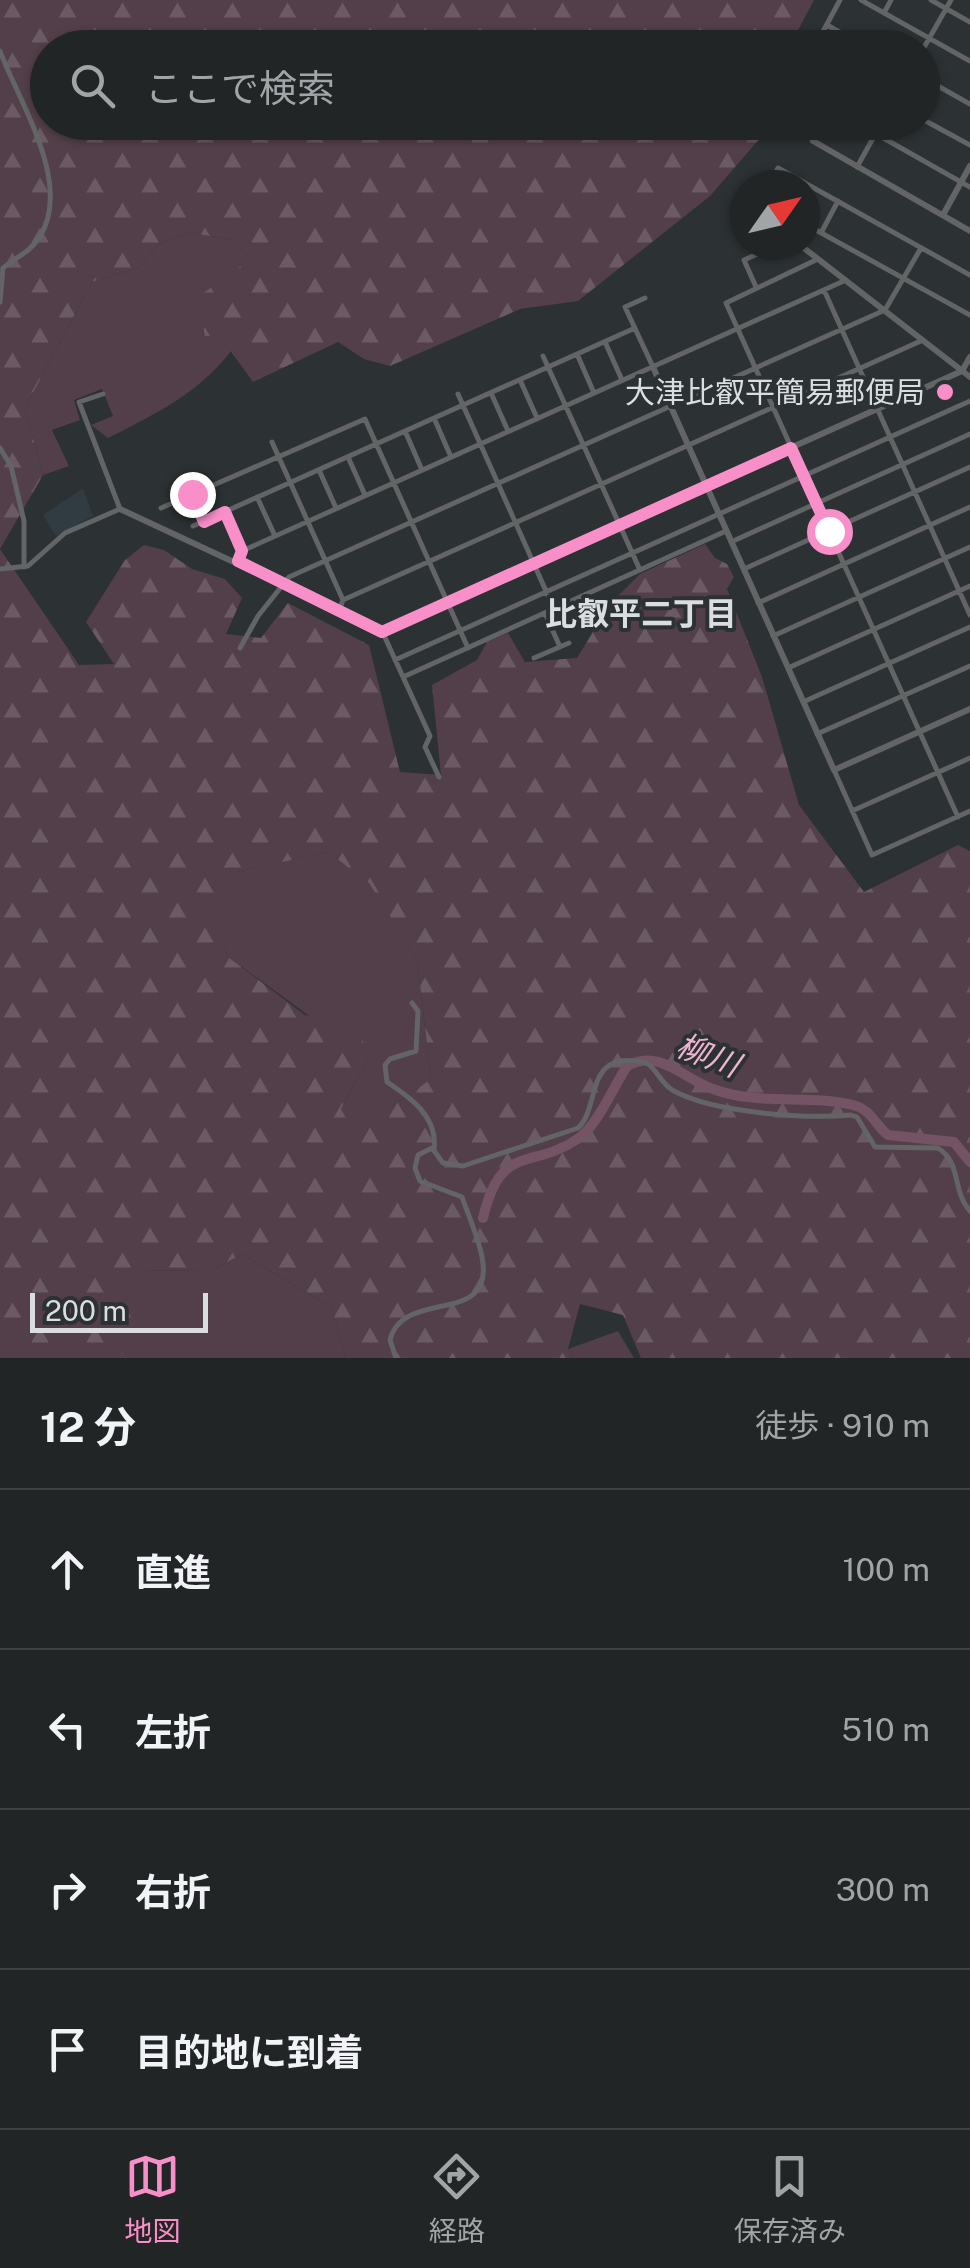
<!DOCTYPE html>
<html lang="ja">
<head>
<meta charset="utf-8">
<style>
	body { margin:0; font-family:"Public Sans","Noto Sans JP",sans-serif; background:#292d2e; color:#f1f3f6 }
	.compass { position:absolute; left:730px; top:170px; width:90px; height:90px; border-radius:50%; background:#212526; box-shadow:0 2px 8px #0004; rotate:56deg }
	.scale { position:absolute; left:30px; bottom:25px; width:178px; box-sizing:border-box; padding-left:10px; border:5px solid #dbdee0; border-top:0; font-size:28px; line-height:35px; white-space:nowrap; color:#dbdee0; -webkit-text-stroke:8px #2c3133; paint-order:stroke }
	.stop { position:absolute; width:30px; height:30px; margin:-22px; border:8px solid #f98fc9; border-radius:50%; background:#fff }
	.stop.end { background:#f98fc9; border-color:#fff; box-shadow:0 2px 10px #0008 }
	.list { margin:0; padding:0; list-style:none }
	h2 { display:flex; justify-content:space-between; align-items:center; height:130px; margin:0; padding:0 40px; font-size:42px }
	h2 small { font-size:32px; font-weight:400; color:#a2a5a7 }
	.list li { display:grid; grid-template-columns:65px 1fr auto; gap:30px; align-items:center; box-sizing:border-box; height:160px; padding:0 40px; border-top:2px solid #3e4243 }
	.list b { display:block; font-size:38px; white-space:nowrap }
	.list em { font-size:32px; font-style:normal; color:#a2a5a7 }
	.icon { flex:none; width:55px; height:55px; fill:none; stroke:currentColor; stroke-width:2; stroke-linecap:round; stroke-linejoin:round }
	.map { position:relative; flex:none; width:970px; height:1358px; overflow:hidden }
	.search { position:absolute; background:#212526; box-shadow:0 2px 8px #0004; left:30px; right:30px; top:30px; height:110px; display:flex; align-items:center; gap:25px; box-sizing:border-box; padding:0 35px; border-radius:55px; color:#a2a5a7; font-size:38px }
	.sheet { height:770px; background:#212526 }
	nav { display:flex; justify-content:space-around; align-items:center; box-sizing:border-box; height:140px; border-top:2px solid #3e4243; background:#212526; font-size:28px; color:#a2a5a7 }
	nav a { display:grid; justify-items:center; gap:5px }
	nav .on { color:#f98fc9 }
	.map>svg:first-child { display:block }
</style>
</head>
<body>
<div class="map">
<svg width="970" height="1358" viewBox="0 0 970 1358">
	<defs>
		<pattern id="forest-firs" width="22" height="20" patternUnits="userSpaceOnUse" patternTransform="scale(2.5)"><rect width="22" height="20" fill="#533f49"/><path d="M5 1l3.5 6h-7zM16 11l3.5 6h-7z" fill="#6b5a63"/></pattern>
	</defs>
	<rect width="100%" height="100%" fill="#2c3133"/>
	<!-- built -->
	<path fill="#303c41" d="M83,488L93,516L56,536L43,515Z"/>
	<!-- grass -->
	<path fill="#533f49" d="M191,233L235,240L251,260L220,336L231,351C199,393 154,415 108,438L91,425L113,416L102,389L74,400L80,420L52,430L69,466L43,475L25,408L92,282L138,268L160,243Z
		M328,852L369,882L417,959L431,1079L353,1134L341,1109L368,1059L227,956L213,877Z
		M242,1254L331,1307L346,1358H0V1354L136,1270L211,1271Z
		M618,1331L634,1358H573L568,1349Z"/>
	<!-- forest -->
	<path fill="url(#forest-firs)" fill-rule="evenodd" d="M0,0H814L789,47L48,48V122H794L795,130H767L710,196L578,301L520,309L390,366L364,359L338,342L253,382L220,336H205L197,298L250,259L235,240L191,233L160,243L138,268L92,282L25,408L43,475L0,549L79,665L114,664L86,622L125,560L144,545L164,550L192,569L225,579L242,598L226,634L261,638L288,603L369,645L400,772L441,775L432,685L477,660L487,642L508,633L525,662L577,658L610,604L640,574L705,544L715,558L727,564L734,577L727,589L762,677L799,805L864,892L958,845L970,851V1358H641L623,1315L580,1304L568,1349L573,1358H346L331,1307L242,1254L211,1271L136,1270L128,1354L13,1347L8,1358H0ZM328,852L369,883L417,959L431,1079L354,1133L341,1109L368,1059L358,1023L305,1015L227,956L214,877Z"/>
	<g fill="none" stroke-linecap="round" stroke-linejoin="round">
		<!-- river -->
		<path stroke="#745364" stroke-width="10" d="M483,1218C501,1141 532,1171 579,1138C597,1126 614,1086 627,1066C660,1048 683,1079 713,1089C758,1106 808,1094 853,1105C871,1109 875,1125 888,1135L954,1142L970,1162"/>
		<!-- minor -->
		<path stroke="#626465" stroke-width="5" d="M861,0L970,61
			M931,0L970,22
			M884,13L891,0
			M827,25L868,48
			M814,48L840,0
			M0,51C19,102 74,185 39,238C29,253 16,257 3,268L0,302
			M922,51L951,0
			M922,77L970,104
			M922,119L970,145
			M855,122L970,187
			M813,141L824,122
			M857,167L882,122
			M768,185L778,168L970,275
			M805,224L970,315
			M745,226V239
			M821,233L838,201
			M818,259L726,303L958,817
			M756,287L744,260L777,245
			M824,290L970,615
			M645,298L625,307L653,367
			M605,342L622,380
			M577,354L594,393
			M543,356L640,570
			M520,380L537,418
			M491,393L508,431
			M458,394L554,609
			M434,418L451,457
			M405,431L422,470
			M272,442L343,600
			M0,448L11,466L24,521V567
			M348,457L365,495
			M319,470L336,508
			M184,478L204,521
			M257,497L275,536
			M161,508L365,419L468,648
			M225,513L242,551
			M193,526L635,328
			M731,542L970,434
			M238,561L242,551L846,280
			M0,569L28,566L65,533L120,509L79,402L103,394
			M744,569L970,467
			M758,603L970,507
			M339,610L343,600L923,340
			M545,613L560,647
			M382,631L430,736L425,747L439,777
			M773,636L970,547
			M240,648L258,616L289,577L885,310L921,248
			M534,658L569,643
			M395,660L970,401
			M788,668L970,586
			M403,677L726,531
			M803,702L970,627
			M817,734L970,666
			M834,770L872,855L970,811
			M852,811L970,758
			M412,1003L418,1011L416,1051L390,1059L385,1065L387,1082C411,1098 438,1117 434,1149
			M396,1358L390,1340C403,1287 496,1328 482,1257C479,1240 468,1214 462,1197L420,1181L415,1168L418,1155L432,1148L443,1163L463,1166L578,1128C602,1106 582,1048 647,1063C658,1071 662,1085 674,1091C715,1113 805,1119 851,1115L857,1117L875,1147L938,1148C962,1163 952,1192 970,1211"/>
		<!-- tertiary -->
		<path stroke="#626465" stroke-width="6" d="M813,141L970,231
			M943,215L970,166
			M800,245L970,377
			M653,367L834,770L970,709
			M120,509L382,631L962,371L970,357"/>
	</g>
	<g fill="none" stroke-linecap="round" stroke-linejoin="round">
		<!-- route -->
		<path stroke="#f98fc9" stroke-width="12" d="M192,494L204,522L225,512L242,551L238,561L382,632L791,448L829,531"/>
	</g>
	<!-- markers -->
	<circle fill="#f98fc9" stroke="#2c3133" stroke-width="4" cx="945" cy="392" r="10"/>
	<g text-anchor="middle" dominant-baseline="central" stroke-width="8" stroke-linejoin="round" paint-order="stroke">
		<!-- poi labels -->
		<g font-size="30" fill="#dbdee0" stroke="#2c3133" text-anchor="end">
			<text x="925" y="392">大津比叡平簡易郵便局</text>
		</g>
		<!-- neighbourhood labels -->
		<g font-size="32" font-weight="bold" fill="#dbdee0" stroke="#2c3133">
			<text x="641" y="613">比叡平二丁目</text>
		</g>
		<!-- water labels -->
		<g font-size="32" font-style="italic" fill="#efb3d2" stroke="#2c3133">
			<text transform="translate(708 1055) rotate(21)">柳川</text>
		</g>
	</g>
</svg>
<svg class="compass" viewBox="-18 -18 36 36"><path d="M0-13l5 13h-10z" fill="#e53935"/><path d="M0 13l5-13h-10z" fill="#a2a5a7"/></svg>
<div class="scale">200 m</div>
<div class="stop" style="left:829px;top:531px"></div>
<div class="stop end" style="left:192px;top:494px"></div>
<div class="search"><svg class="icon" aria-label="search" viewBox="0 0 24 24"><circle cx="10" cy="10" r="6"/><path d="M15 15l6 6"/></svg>ここで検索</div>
</div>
<section class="sheet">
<h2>12 分<small>徒歩 · 910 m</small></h2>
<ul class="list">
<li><svg class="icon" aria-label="ahead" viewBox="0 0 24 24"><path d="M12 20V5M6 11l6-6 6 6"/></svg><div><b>直進</b></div><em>100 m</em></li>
<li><svg class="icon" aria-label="left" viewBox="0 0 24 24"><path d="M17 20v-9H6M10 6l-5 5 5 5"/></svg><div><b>左折</b></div><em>510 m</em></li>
<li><svg class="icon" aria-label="right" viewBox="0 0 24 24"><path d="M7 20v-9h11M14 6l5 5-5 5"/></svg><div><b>右折</b></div><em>300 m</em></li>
<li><svg class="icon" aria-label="arrive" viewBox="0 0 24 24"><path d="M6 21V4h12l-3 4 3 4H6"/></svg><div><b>目的地に到着</b></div></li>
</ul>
</section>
<nav>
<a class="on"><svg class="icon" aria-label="map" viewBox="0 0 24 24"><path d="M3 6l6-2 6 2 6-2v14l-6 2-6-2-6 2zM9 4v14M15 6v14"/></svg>地図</a>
<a><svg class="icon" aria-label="directions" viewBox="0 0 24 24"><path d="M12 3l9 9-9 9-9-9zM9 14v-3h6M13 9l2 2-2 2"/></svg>経路</a>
<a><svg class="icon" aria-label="saved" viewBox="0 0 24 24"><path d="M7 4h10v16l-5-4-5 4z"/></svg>保存済み</a>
</nav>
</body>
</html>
